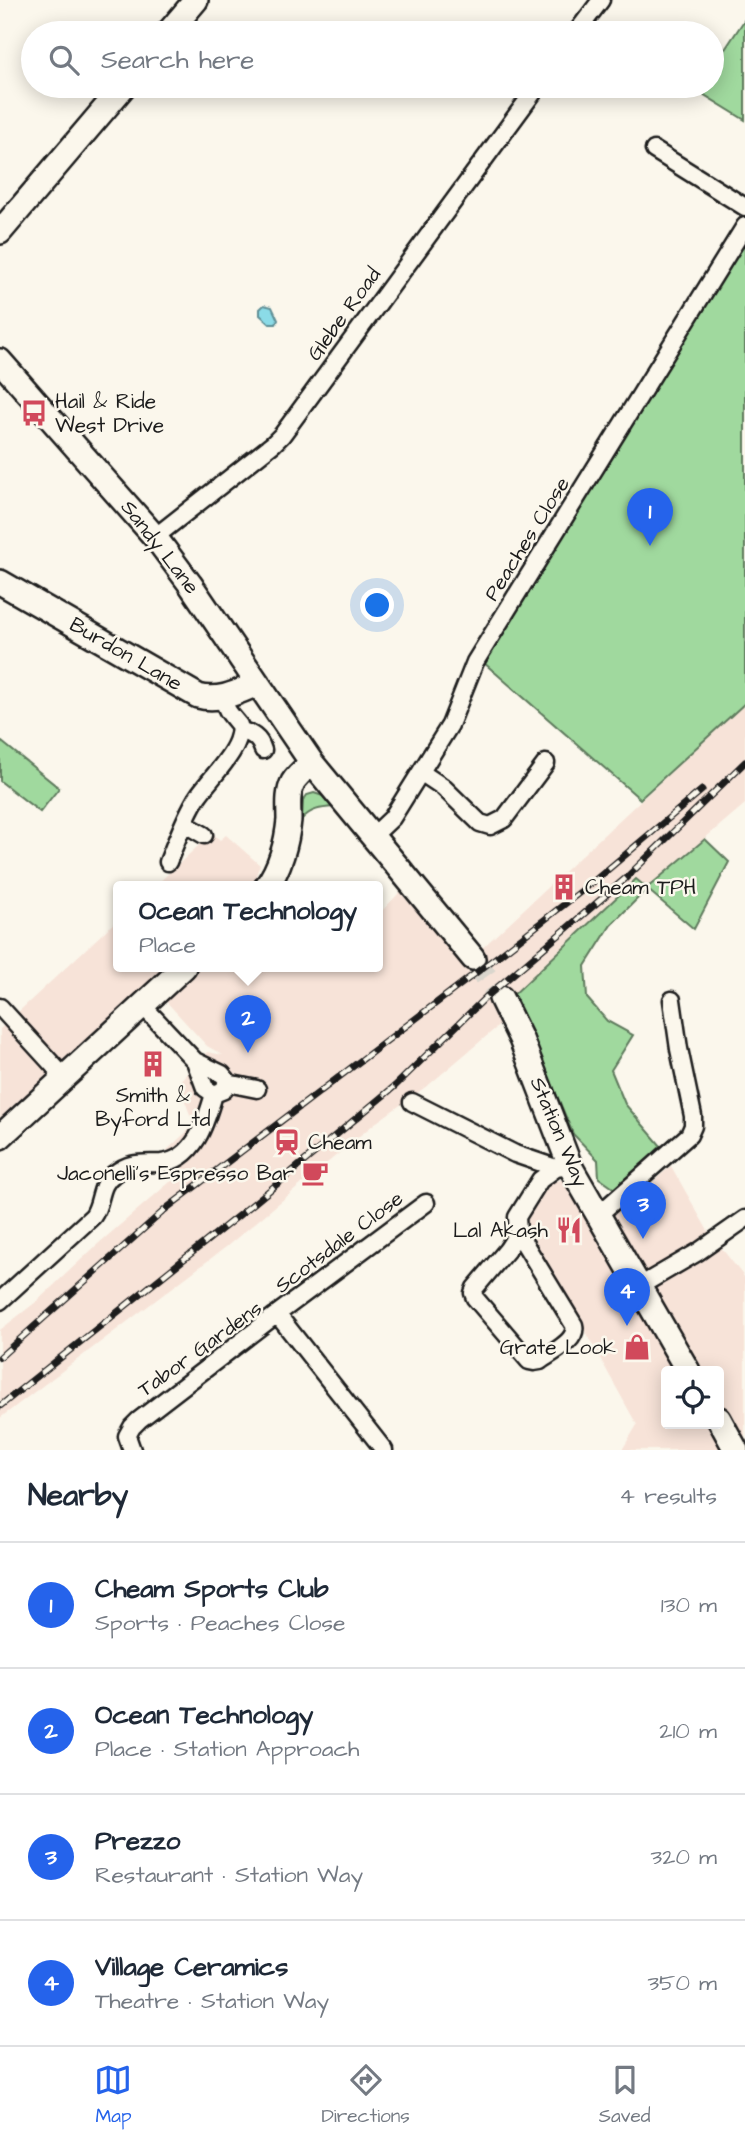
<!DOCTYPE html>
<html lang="en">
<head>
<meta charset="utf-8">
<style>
	body { margin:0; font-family:"Architects Daughter",sans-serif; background:#f6f6f7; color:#1f2937 }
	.controls { position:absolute; right:21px; bottom:21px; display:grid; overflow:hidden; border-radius:7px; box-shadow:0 4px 18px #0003 }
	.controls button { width:63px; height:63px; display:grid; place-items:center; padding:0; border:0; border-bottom:2px solid #e0e1e3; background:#fff; color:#1f2937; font:35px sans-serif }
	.you { position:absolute; left:378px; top:606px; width:24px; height:24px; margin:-18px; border:5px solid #fff; border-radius:50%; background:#1a73e8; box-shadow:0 0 0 10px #1a73e833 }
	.badge { display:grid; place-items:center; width:46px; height:46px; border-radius:50%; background:#2563eb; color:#fff; font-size:23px; font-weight:700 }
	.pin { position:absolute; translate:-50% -58px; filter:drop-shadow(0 2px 4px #0008) }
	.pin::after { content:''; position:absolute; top:37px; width:24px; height:21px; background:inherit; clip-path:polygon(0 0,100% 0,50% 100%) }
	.popup { position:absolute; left:113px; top:881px; width:270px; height:91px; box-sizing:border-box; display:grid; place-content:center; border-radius:7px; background:#fff; filter:drop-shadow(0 2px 5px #0005); font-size:23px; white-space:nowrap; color:#747a83 }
	.popup b { font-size:26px; color:#1f2937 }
	.popup::after { content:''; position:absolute; left:50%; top:100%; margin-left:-14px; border:14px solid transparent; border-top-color:#fff }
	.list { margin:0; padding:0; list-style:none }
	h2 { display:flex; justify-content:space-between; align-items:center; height:91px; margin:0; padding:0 28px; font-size:30px }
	h2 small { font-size:23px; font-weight:400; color:#747a83 }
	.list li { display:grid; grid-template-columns:46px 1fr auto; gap:21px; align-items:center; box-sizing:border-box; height:126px; padding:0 28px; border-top:2px solid #e0e1e3 }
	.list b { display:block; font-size:26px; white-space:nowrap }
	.list p { margin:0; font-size:23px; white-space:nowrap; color:#747a83 }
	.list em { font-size:23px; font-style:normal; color:#747a83 }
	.icon { flex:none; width:38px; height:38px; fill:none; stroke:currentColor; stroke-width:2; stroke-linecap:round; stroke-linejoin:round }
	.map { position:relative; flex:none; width:745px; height:1450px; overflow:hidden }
	.search { position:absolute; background:#fff; box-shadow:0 4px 18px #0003; left:21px; right:21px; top:21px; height:77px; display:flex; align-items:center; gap:18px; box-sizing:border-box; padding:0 24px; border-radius:38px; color:#747a83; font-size:26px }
	.sheet { height:595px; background:#fff }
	nav { display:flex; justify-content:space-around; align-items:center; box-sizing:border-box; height:98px; border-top:2px solid #e0e1e3; background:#fff; font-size:19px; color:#747a83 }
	nav a { display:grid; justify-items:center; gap:4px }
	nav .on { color:#2563eb }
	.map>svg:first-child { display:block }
</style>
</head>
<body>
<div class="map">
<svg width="745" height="1450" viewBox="0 0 745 1450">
	<rect width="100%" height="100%" fill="#fbf7ec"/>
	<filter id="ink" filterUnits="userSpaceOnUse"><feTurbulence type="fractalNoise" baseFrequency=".0143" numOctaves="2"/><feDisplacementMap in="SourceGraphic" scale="14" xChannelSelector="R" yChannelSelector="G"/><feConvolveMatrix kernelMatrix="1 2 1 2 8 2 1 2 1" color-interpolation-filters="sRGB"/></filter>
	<g filter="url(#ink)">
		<!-- built -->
		<path fill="#f7e3d8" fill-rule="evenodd" d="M745,703V804L616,914L522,1006L431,1083L374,1124L226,1247L0,1418V1330L36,1302L99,1243L184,1170L167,1150L194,1125L178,1083L207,1052L223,1055L207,1046L152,986L98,1031L0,1125V1029L118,919L119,967H378V915L400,892L464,965Z
			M212,833L220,840L226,835L260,865L256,875L268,887H154Z
			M671,1166L708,1231L745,1278V1450H622L637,1425L522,1217L552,1182L580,1176L615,1214ZM666,1371H719V1424H666Z"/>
		<!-- green -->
		<path fill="#a0d99e" stroke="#5e7a5d" stroke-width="2" d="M745,19V120L698,91L700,86H712V69Z
			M745,241V703L640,799L483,662Z
			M2,742L59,788L40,812L0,781V745Z
			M314,793L323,796L334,807C321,808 311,809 302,819L303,801L307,795Z
			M705,839L729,862L694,929L647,889L611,925L585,966L587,998L607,1021L633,1035L611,1070L625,1104L661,1146L616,1190L599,1178L598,1160L573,1134L521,1010L510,998L636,879L647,888Z"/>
		<!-- water -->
		<path fill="#8bdbe7" stroke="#5f8f96" stroke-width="2" d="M264,305L272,307L278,320L276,324H270L260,315V309Z"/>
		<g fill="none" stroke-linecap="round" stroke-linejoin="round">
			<!-- secondary-tunnel -->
			<path stroke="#dad6cd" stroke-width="23" stroke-dasharray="23 11" stroke-linecap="butt" d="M473,958L501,998"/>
			<!-- street casing -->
			<g stroke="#1c1c1c" stroke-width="21">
				<path id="street" d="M576,33L601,0
					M654,150L745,207
					M155,537L273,444L282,435L538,86
					M240,730C252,734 259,737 263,750
					M422,773L443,787L480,823L490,826L504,819L546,763
					M185,824L204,835
					M372,837L392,818L450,725L475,662L745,226
					M168,862C177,840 185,816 198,796C210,778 244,747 239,725C231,715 225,710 223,697
					M143,1006L195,1061L222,1074L227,1080L224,1090L214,1094
					M0,1007L64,1077
					M195,1061L205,1088L214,1094
					M227,1083L257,1089
					M412,1102L515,1154L556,1168
					M597,1216L689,1135L693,1126V1116L679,1049L672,1000
					M518,1233L574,1325C578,1341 552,1352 540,1361L534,1362L529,1361L475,1298L473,1293L475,1288L507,1250L518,1233L517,1217L540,1180L556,1168L570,1166
					M638,1287L698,1252L745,1219
					M0,1301L93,1216C103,1202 98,1185 114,1174C131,1161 141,1164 161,1163C195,1160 206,1122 214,1094
					M277,1314L426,1203
					M132,1450L127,1436L132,1427L139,1420L277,1314L384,1450"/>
			</g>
			<!-- secondary casing -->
			<g stroke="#1c1c1c" stroke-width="28">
				<path id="secondary" d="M168,33L196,0
					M0,232L124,86
					M0,361L155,537L190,584L312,763L473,958
					M0,582L198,696C219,702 238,692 257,684
					M266,887C280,869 287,842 289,820C289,807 287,794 293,782C298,774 305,769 312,763
					M501,998L521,1039L570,1166L688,1371
					M0,1137L184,967
					M719,1419L736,1450"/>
			</g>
			<!-- street -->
			<use href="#street" stroke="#fbf7ec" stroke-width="16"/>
			<!-- secondary -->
			<use href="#secondary" stroke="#fbf7ec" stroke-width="23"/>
			<!-- rail casing -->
			<g stroke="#1c1c1c" stroke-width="7">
				<path id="rail" d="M0,1357L167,1208L498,956L593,882L702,790
					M0,1406L253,1204L395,1086L486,997L626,878L745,762"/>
			</g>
			<!-- rail -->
			<use href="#rail" stroke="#fbf7ec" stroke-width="4.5" stroke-dasharray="13" stroke-linecap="butt"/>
		</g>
	</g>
	<!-- icons -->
	<defs>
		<g id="bus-bare" transform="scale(2.1)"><path d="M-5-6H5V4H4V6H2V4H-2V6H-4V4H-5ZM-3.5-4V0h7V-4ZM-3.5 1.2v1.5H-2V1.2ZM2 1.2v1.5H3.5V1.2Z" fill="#d1495b" stroke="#fbf7ec" stroke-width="2.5" paint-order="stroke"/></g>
		<g id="building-bare" transform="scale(2.1)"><path d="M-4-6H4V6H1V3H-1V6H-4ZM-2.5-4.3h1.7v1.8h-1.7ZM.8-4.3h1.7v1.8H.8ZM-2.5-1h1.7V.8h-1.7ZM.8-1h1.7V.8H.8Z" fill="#d1495b" stroke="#fbf7ec" stroke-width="2.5" paint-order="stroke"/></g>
		<g id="station-bare" transform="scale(2.1)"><path d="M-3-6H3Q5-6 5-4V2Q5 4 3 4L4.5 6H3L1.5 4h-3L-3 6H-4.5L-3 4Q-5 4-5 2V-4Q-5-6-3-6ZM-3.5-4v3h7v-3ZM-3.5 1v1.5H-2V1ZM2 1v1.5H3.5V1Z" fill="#d1495b" stroke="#fbf7ec" stroke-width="2.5" paint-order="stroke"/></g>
		<g id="cafe-bare" transform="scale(2.1)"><path d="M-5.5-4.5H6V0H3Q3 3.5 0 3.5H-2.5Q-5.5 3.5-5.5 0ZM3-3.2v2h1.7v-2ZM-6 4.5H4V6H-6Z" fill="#d1495b" stroke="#fbf7ec" stroke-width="2.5" paint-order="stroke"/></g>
		<g id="restaurant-bare" transform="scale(2.1)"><path d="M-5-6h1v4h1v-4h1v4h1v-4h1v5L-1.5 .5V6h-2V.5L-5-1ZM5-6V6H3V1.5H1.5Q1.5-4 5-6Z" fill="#d1495b" stroke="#fbf7ec" stroke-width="2.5" paint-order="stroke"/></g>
		<g id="shop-bare" transform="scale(2.1)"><path d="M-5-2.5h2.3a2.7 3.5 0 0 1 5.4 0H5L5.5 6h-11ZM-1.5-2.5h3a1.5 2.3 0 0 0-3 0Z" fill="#d1495b" stroke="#fbf7ec" stroke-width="2.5" paint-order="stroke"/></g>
	</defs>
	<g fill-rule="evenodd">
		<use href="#bus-bare" x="34" y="413"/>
		<use href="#building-bare" x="564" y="887"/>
		<use href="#building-bare" x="153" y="1064"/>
		<use href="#station-bare" x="287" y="1142"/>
		<use href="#cafe-bare" x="315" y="1173"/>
		<use href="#restaurant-bare" x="569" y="1230"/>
		<use href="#shop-bare" x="637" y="1347"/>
	</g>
	<g text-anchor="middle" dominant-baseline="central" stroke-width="5" stroke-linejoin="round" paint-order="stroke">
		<!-- street labels -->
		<g font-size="21" fill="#1c1c1c" stroke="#fbf7ec">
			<text transform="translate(344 314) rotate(-54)">Glebe Road</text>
			<text transform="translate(527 539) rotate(-58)">Peaches Close</text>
			<text transform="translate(160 547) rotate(52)">Sandy Lane</text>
			<text transform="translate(126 654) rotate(30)">Burdon Lane</text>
			<text transform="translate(559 1132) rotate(67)">Station Way</text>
			<text transform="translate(339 1242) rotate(-37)">Scotsdale Close</text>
			<text transform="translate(200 1349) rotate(-36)">Tabor Gardens</text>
		</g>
		<!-- poi labels -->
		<g font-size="21" fill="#1c1c1c" stroke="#fbf7ec" text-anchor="start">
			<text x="55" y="401">Hail &amp; Ride<tspan x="55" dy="24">West Drive</tspan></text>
			<text x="585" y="887">Cheam TPH</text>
			<text x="153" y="1095" text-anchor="middle">Smith &amp;<tspan x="153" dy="24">Byford Ltd</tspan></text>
			<text x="308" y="1142">Cheam</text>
			<text x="294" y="1173" text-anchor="end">Jaconelli's Espresso Bar</text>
			<text x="548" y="1230" text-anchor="end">Lal Akash</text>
			<text x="616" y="1347" text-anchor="end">Grate Look</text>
		</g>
	</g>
</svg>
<div class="controls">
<button><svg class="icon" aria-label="locate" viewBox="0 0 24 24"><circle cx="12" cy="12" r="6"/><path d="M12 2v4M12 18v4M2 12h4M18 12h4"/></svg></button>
</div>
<div class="you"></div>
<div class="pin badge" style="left:650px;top:546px">1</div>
<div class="pin badge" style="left:248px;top:1053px">2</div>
<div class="popup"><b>Ocean Technology</b>Place</div>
<div class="pin badge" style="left:643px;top:1239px">3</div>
<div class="pin badge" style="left:627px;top:1326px">4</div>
<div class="search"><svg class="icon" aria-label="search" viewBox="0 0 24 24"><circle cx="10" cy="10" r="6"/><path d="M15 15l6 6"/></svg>Search here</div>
</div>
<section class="sheet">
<h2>Nearby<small>4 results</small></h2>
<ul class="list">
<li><span class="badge">1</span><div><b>Cheam Sports Club</b><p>Sports · Peaches Close</p></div><em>130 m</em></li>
<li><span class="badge">2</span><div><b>Ocean Technology</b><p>Place · Station Approach</p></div><em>210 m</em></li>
<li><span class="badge">3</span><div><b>Prezzo</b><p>Restaurant · Station Way</p></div><em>320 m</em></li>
<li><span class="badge">4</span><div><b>Village Ceramics</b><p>Theatre · Station Way</p></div><em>350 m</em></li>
</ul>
</section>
<nav>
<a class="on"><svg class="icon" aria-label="map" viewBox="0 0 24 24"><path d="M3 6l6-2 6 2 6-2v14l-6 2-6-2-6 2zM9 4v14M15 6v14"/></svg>Map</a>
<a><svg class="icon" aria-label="directions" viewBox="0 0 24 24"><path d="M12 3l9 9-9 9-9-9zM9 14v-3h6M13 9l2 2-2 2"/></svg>Directions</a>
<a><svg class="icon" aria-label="saved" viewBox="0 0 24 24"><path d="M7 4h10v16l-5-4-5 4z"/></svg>Saved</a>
</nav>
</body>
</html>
